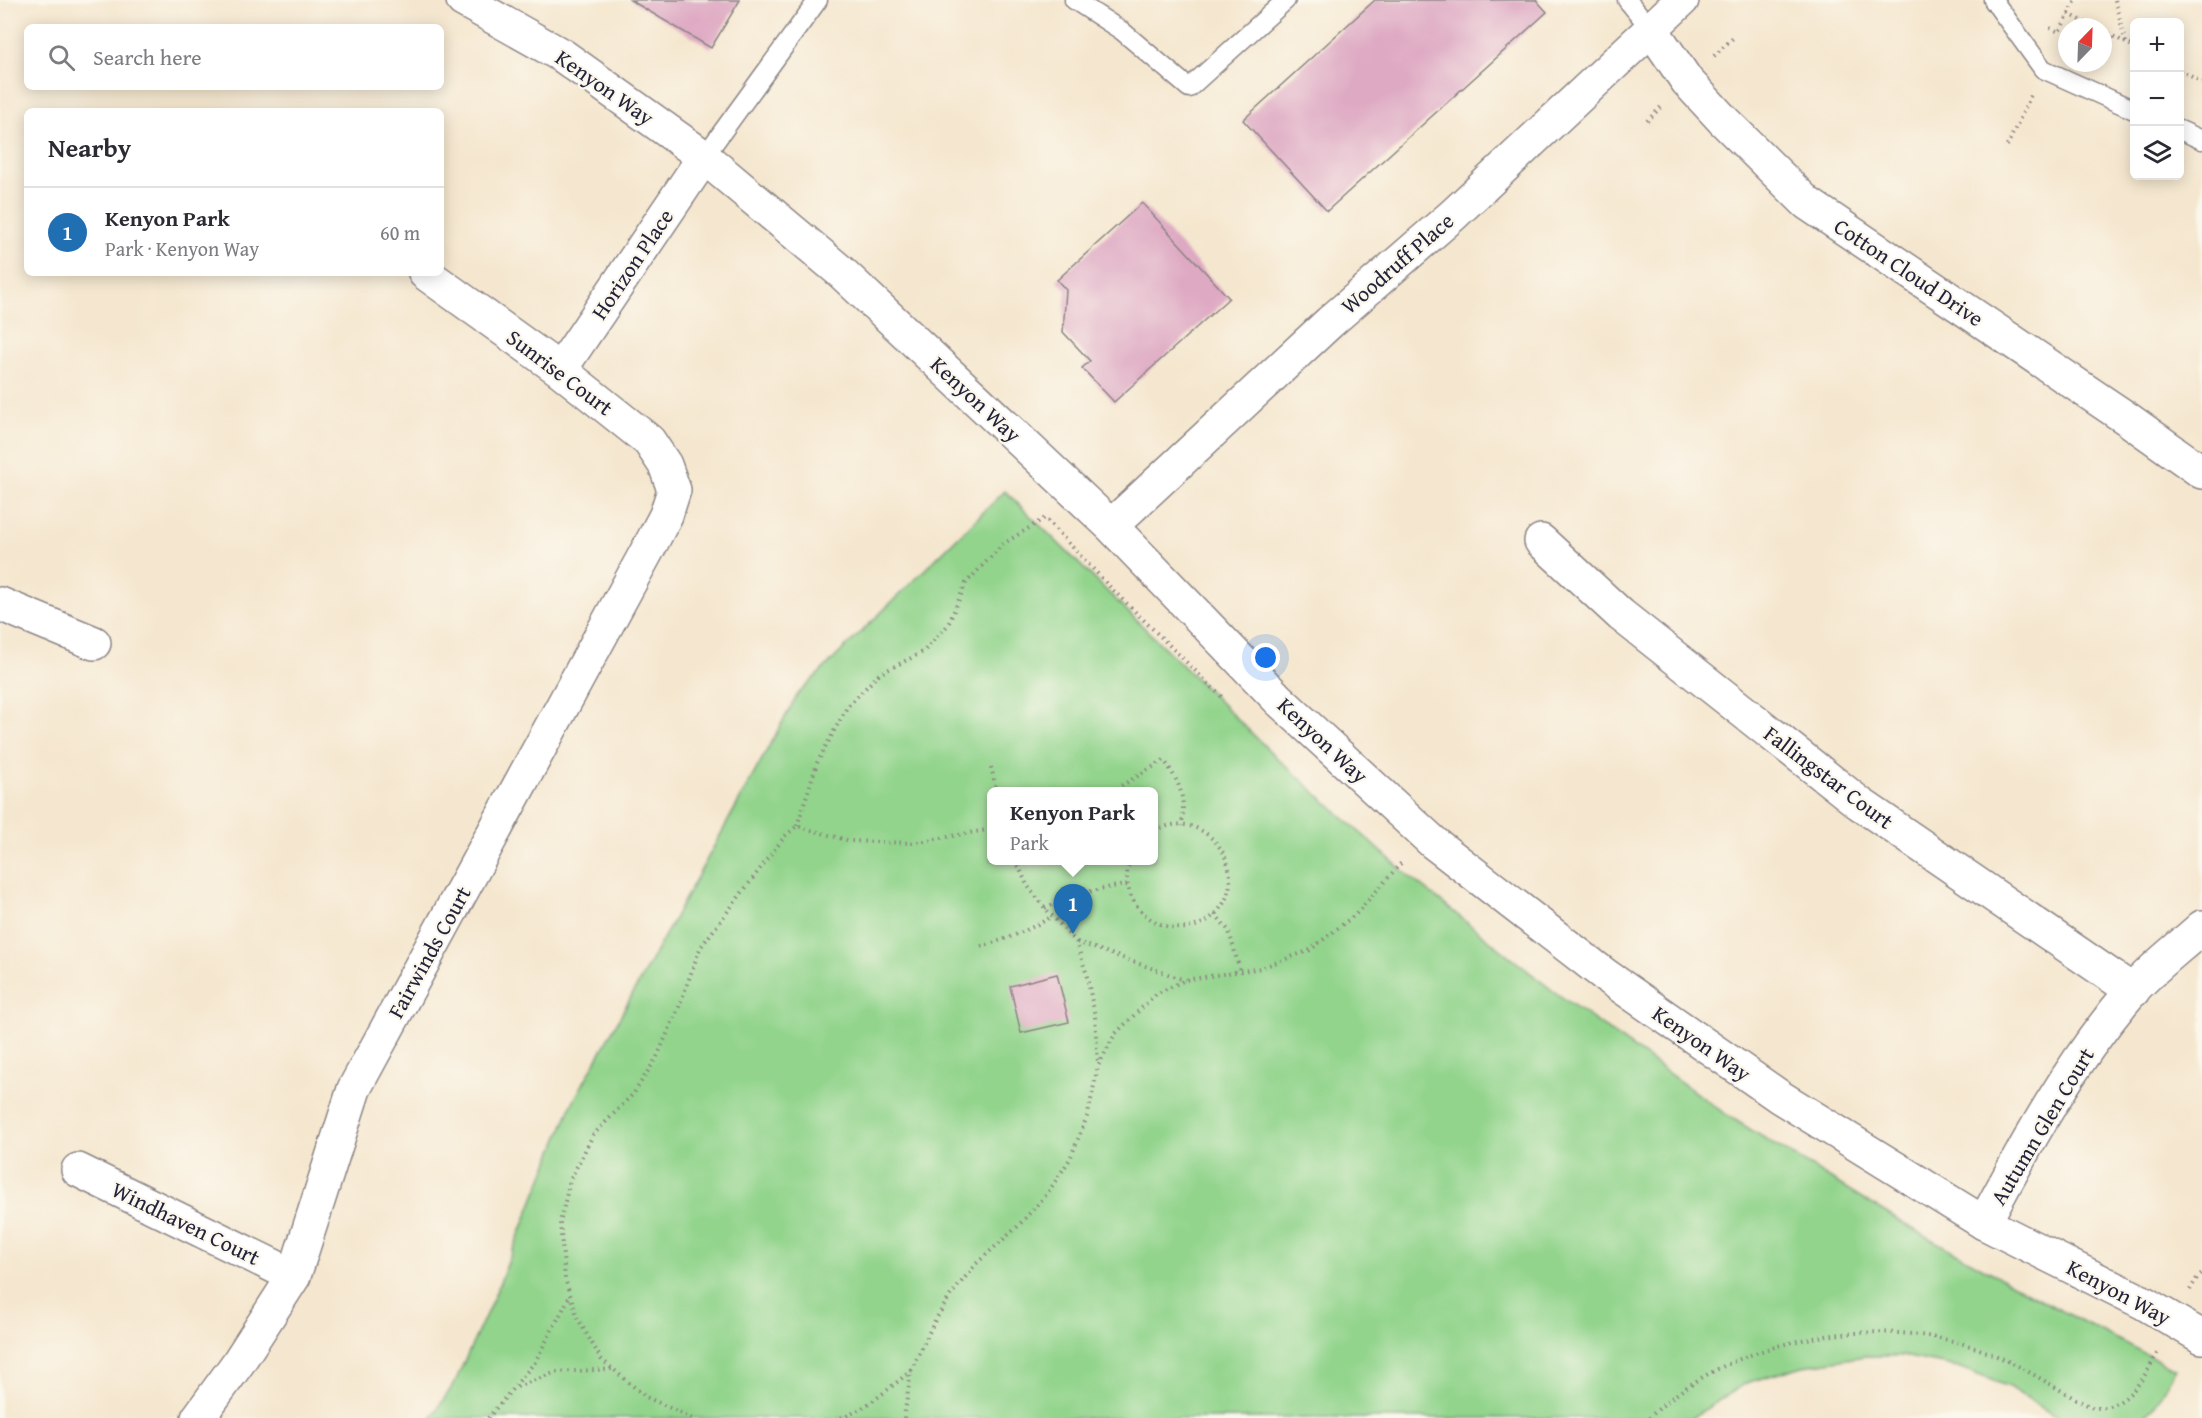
<!DOCTYPE html>
<html lang="en">
<head>
<meta charset="utf-8">
<style>
	body { margin:0; font-family:"Gentium Book Plus",serif; background:#f7f7f7; color:#2b2b33 }
	.controls { position:absolute; right:18px; top:18px; display:grid; overflow:hidden; border-radius:9px; box-shadow:0 3px 15px #0003 }
	.controls button { width:54px; height:54px; display:grid; place-items:center; padding:0; border:0; border-bottom:2px solid #e1e1e2; background:#fff; color:#2b2b33; font:30px sans-serif }
	.compass { position:absolute; left:2058px; top:18px; width:54px; height:54px; border-radius:50%; background:#fff; box-shadow:0 3px 15px #0003; rotate:23deg }
	.you { position:absolute; left:1266px; top:658px; width:21px; height:21px; margin:-15px; border:4px solid #fff; border-radius:50%; background:#1a73e8; box-shadow:0 0 0 9px #1a73e833 }
	.badge { display:grid; place-items:center; width:39px; height:39px; border-radius:50%; background:#1f6fb2; color:#fff; font-size:20px; font-weight:700 }
	.pin { position:absolute; translate:-50% -50px; filter:drop-shadow(0 2px 3px #0008) }
	.pin::after { content:''; position:absolute; top:32px; width:21px; height:18px; background:inherit; clip-path:polygon(0 0,100% 0,50% 100%) }
	.popup { position:absolute; left:987px; top:787px; width:171px; height:78px; box-sizing:border-box; display:grid; place-content:center; border-radius:9px; background:#fff; filter:drop-shadow(0 2px 4px #0005); font-size:20px; white-space:nowrap; color:#7c7c81 }
	.popup b { font-size:22px; color:#2b2b33 }
	.popup::after { content:''; position:absolute; left:50%; top:100%; margin-left:-12px; border:12px solid transparent; border-top-color:#fff }
	.list { margin:0; padding:0; list-style:none }
	h2 { display:flex; justify-content:space-between; align-items:center; height:78px; margin:0; padding:0 24px; font-size:26px }
	h2 small { font-size:20px; font-weight:400; color:#7c7c81 }
	.list li { display:grid; grid-template-columns:39px 1fr auto; gap:18px; align-items:center; box-sizing:border-box; height:90px; padding:0 24px; border-top:2px solid #e1e1e2 }
	.list b { display:block; font-size:22px; white-space:nowrap }
	.list p { margin:0; font-size:20px; white-space:nowrap; color:#7c7c81 }
	.list em { font-size:20px; font-style:normal; color:#7c7c81 }
	.icon { flex:none; width:33px; height:33px; fill:none; stroke:currentColor; stroke-width:2; stroke-linecap:round; stroke-linejoin:round }
	.map { position:relative; flex:none; width:2202px; height:1418px; overflow:hidden }
	.search { position:absolute; background:#fff; box-shadow:0 3px 15px #0003; left:24px; top:24px; width:420px; height:66px; display:flex; align-items:center; gap:15px; box-sizing:border-box; padding:0 21px; border-radius:9px; color:#7c7c81; font-size:22px }
	.panel { position:absolute; background:#fff; box-shadow:0 3px 15px #0003; left:24px; top:108px; width:420px; height:168px; border-radius:9px }
	.map>svg:first-child { display:block }
</style>
</head>
<body>
<div class="map">
<svg width="2202" height="1418" viewBox="0 0 2202 1418">
	<rect width="100%" height="100%" fill="#fbf7ec"/>
	<filter id="ink" filterUnits="userSpaceOnUse"><feTurbulence type="fractalNoise" baseFrequency=".0167" numOctaves="2"/><feDisplacementMap in="SourceGraphic" scale="12" xChannelSelector="R" yChannelSelector="G"/><feConvolveMatrix kernelMatrix="1 2 1 2 8 2 1 2 1" color-interpolation-filters="sRGB"/></filter>
	<filter id="wash" filterUnits="userSpaceOnUse"><feTurbulence type="fractalNoise" baseFrequency=".008" numOctaves="4" result="noise"/><feDisplacementMap in="SourceGraphic" scale="24" xChannelSelector="R" yChannelSelector="G"/><feGaussianBlur stdDeviation="1.35" result="paint"/><feColorMatrix in="noise" values="0 0 0 0 0 0 0 0 0 0 0 0 0 0 0 0 0 1.4 0 .05"/><feComposite in="paint" operator="in"/></filter>
	<g filter="url(#wash)">
		<rect width="100%" height="100%" fill="#f5e7cf"/>
		<!-- green -->
		<path fill="#92d48c" stroke="#5a7b64" stroke-width="1.5" fill-rule="evenodd" d="M1005,491L1278,759L1411,878L1552,990L1727,1115L1904,1224L2043,1301L2175,1369L2154,1407L2142,1418H2058L2009,1387L1958,1367L1903,1356H1865L1803,1366L1746,1383L1692,1418H431L454,1384L494,1297L572,1104L798,694ZM992,792H1154V860H992Z"/>
		<g id="blocks">
			<!-- building -->
			<path fill="#dea9c3" d="M630,0H740L711,48Z
				M1375,0H1536L1547,12L1327,211L1243,120Z
				M1142,203L1229,298L1114,402L1082,368L1090,361L1063,332L1066,290L1057,280Z
				M1057,974L1069,1022L1021,1033L1010,986Z"/>
		</g>
	</g>
	<g filter="url(#ink)">
		<use href="#blocks" fill-opacity="0" stroke="#8c8485" stroke-width="1.5"/>
		<g fill="none" stroke-linecap="round" stroke-linejoin="round">
			<!-- service casing -->
			<g stroke="#8c8485" stroke-width="21">
				<path id="service" d="M1074,0L1122,31L1189,88L1286,0
					M1627,0L1652,30
					M1993,0L2043,69L2134,110
					M2180,130L2202,140
					M704,157L818,0"/>
			</g>
			<!-- minor casing -->
			<g stroke="#8c8485" stroke-width="36">
				<path id="minor" d="M1652,30L1687,81L1724,121L1807,203L2129,420L2202,472
					M560,370L704,157
					M1541,541L1621,615L1859,803L2133,991
					M0,604L94,643
					M78,1170L294,1276
					M1984,1223C2027,1142 2071,1062 2131,992C2152,968 2179,948 2202,927
					M198,1418L238,1363L294,1276L354,1089L653,540L666,515L674,490L665,465L649,441L560,370L425,273"/>
			</g>
			<!-- tertiary casing -->
			<g stroke="#8c8485" stroke-width="36">
				<path id="tertiary" d="M463,0L563,56L704,157L840,271L1111,526L1279,700L1434,843L1605,975L1780,1097L1984,1223L2144,1303L2202,1337
					M1111,526L1330,322L1453,215L1682,0"/>
			</g>
			<!-- path -->
			<path stroke="#8c8485" stroke-width="4" stroke-dasharray="1.5 4.5" stroke-linecap="butt" d="M2115,0L2126,43
				M2069,14L2076,0
				M2050,28L2059,32L2069,14L2094,27
				M2103,31L2134,47
				M1714,56L1734,37
				M2180,71L2202,82
				M1647,121L1661,107
				M2007,146L2032,93
				M991,767L997,792
				M1111,792L1164,760C1181,785 1185,795 1182,826
				M797,826L817,763L847,707L879,674L923,652L948,625L966,583L1003,544L1045,518L1111,588L1224,699
				M1016,860L1027,885L1045,908L1076,942L1086,972L1095,1016L1098,1065
				M1130,860C1112,910 1178,951 1215,914C1257,873 1203,801 1154,832
				M1045,908C1072,896 1097,888 1127,885
				M1215,914L1229,931L1240,971
				M1077,942L1185,980
				M981,946C1007,940 1030,929 1053,916
				M2190,1290L2197,1278L2202,1274
				M517,1387L556,1372L614,1369
				M488,1418L535,1362L570,1296
				M692,1418L646,1397L601,1359L578,1319L565,1279L560,1223L570,1180L593,1135L634,1093L657,1057L679,1007L700,948L785,836L797,826L850,841L913,843L992,829
				M841,1418C867,1409 889,1388 911,1371
				M904,1418L911,1371L934,1322L950,1296L976,1264L1017,1227L1047,1194L1070,1159L1088,1114L1098,1066L1115,1034L1156,994L1185,980L1261,968L1310,950L1356,914L1402,862L1404,863
				M1649,1418C1727,1339 1873,1312 1976,1348C2019,1362 2053,1388 2093,1408C2128,1409 2143,1379 2158,1352"/>
			<!-- service -->
			<use href="#service" stroke="#fff" stroke-width="18"/>
			<!-- minor -->
			<use href="#minor" stroke="#fff" stroke-width="33"/>
			<!-- tertiary -->
			<use href="#tertiary" stroke="#fff" stroke-width="33"/>
		</g>
	</g>
	<g text-anchor="middle" dominant-baseline="central" stroke-width="4.5" stroke-linejoin="round" paint-order="stroke">
		<!-- street labels -->
		<g font-size="22" fill="#22223b" stroke="#fbf7ec">
			<text transform="translate(605 87) rotate(35)">Kenyon Way</text>
			<text transform="translate(1397 263) rotate(-41)">Woodruff Place</text>
			<text transform="translate(632 264) rotate(-56)">Horizon Place</text>
			<text transform="translate(1909 272) rotate(34)">Cotton Cloud Drive</text>
			<text transform="translate(560 372) rotate(37)">Sunrise Court</text>
			<text transform="translate(976 399) rotate(43)">Kenyon Way</text>
			<text transform="translate(1323 740) rotate(43)">Kenyon Way</text>
			<text transform="translate(1829 777) rotate(37)">Fallingstar Court</text>
			<text transform="translate(429 952) rotate(-61)">Fairwinds Court</text>
			<text transform="translate(1702 1043) rotate(35)">Kenyon Way</text>
			<text transform="translate(2042 1126) rotate(-59)">Autumn Glen Court</text>
			<text transform="translate(186 1223) rotate(26)">Windhaven Court</text>
			<text transform="translate(2119 1292) rotate(28)">Kenyon Way</text>
		</g>
	</g>
</svg>
<div class="controls">
<button>+</button>
<button>−</button>
<button><svg class="icon" aria-label="layers" viewBox="0 0 24 24"><path d="M12 4l9 5-9 5-9-5zM3 14l9 5 9-5"/></svg></button>
</div>
<svg class="compass" viewBox="-18 -18 36 36"><path d="M0-13l5 13h-10z" fill="#e53935"/><path d="M0 13l5-13h-10z" fill="#7c7c81"/></svg>
<div class="you"></div>
<div class="pin badge" style="left:1073px;top:934px">1</div>
<div class="popup"><b>Kenyon Park</b>Park</div>
<div class="search"><svg class="icon" aria-label="search" viewBox="0 0 24 24"><circle cx="10" cy="10" r="6"/><path d="M15 15l6 6"/></svg>Search here</div>
<section class="panel">
<h2>Nearby<small></small></h2>
<ul class="list">
<li><span class="badge">1</span><div><b>Kenyon Park</b><p>Park · Kenyon Way</p></div><em>60 m</em></li>
</ul>
</section>
</div>
</body>
</html>
